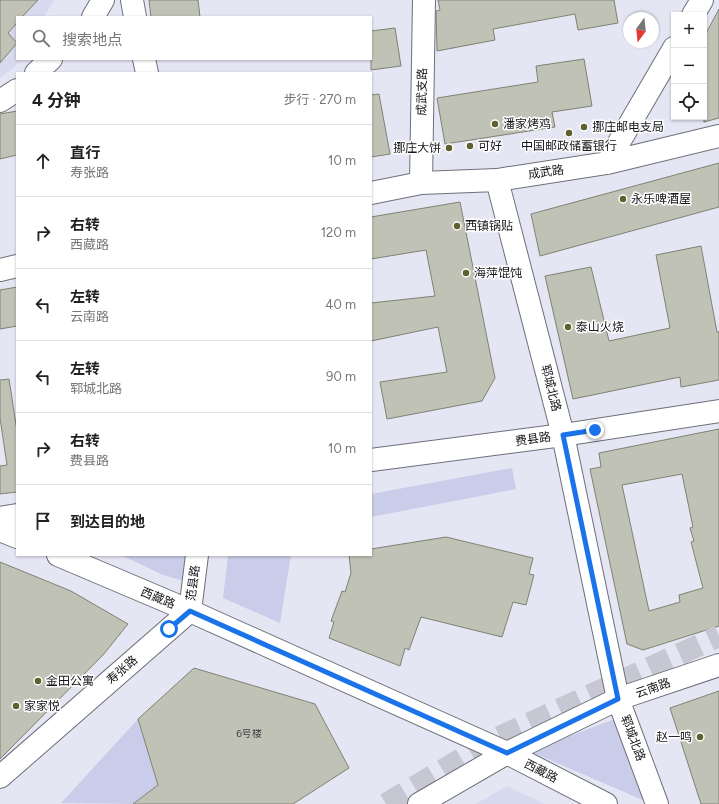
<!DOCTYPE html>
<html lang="zh">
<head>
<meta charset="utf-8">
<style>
	body { margin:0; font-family:Figtree,"Noto Sans SC",sans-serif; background:#f6f6f6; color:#222 }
	.controls { position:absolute; right:12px; top:12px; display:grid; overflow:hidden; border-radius:0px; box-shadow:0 1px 3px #0004 }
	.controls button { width:36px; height:36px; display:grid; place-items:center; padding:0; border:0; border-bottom:1px solid #e0e0e0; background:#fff; color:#222; font:20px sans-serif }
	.compass { position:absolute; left:623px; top:12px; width:36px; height:36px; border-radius:50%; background:#fff; box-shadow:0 1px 3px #0004; rotate:195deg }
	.stop { position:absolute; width:12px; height:12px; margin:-9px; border:3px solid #1a73e8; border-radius:50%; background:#fff }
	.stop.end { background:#1a73e8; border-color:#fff; box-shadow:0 1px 4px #0008 }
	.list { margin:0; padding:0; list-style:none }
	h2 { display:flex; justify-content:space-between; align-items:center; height:52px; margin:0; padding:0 16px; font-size:17px }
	h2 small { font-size:13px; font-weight:400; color:#767676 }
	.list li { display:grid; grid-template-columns:26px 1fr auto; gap:12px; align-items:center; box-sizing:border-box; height:72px; padding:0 16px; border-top:1px solid #e0e0e0 }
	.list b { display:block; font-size:15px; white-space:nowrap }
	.list p { margin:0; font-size:13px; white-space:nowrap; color:#767676 }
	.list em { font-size:13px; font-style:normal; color:#767676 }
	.icon { flex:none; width:22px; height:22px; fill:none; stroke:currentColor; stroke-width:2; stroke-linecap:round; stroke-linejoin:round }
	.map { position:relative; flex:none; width:719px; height:804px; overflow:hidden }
	.search { position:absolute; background:#fff; box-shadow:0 1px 3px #0004; left:16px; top:16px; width:356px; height:44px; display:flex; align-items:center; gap:10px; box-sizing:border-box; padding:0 14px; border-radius:0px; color:#767676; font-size:15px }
	.panel { position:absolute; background:#fff; box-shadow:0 1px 3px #0004; left:16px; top:72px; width:356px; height:484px; border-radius:0px }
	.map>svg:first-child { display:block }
</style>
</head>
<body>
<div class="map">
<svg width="719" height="804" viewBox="0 0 719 804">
	<rect width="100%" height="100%" fill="#e5e6f3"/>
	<!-- built -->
	<path fill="#d7daee" d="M0,0H54L44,17H17V59H20L15,67L0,78Z
		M507,786L545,804H476Z"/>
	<!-- green -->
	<path fill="#cacde9" d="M512,468L516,489L371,517V494Z
		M121,555H188L187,582L163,575Z
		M228,555H291L280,623L223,598Z
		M138,719L158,785L133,804L61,803Z
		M615,719L645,801L529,751Z"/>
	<!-- building -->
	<path fill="#c1c2b6" stroke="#808175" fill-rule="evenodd" d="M0,0H38L22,17H17V23L8,33L17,43L0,63Z
		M149,0H198L200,17H151Z
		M438,0H614L618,23L578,30L575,14L493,29L495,40L437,51L436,11L440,10Z
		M719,9V118L704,122V37Z
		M395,28L401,66L371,70V31Z
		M584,59L592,106L552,112L555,127L445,144L437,98L538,82L536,66Z
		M379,94L390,154L371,157V95Z
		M17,111V155L0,159V114Z
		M719,163V207L540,256L531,214Z
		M460,202L495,378L482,401L387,419L380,382L447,372L438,327L371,341V303L435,296L426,250L371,259V217Z
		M701,246L717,332H719V380L681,387L680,377L573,399L545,276L591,267L609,341L670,328L656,255Z
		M17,287V326L0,329V290Z
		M9,379L17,431V492L0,494V466L7,465L0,418V380Z
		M719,429V626L643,650L627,644L590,469L601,467L599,453ZM682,474L693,527L690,528L694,541L691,542L703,588L679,595L680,602L649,611L622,485Z
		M446,537L533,558L529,574L534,575L526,605L513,602L502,637L421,617L409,650L405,648L400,666L329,638L334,622L331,621L342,591L345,592L351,573L349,555H371V549Z
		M0,562L71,591L128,624L103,655L0,759Z
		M194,668L315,704L349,768L293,804H133L158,785L138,719Z
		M719,691V804H701L670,708Z"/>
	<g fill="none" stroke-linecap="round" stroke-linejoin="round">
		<!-- highway-tunnel -->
		<path stroke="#c6c7d3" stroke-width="22" stroke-dasharray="22 11" stroke-linecap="butt" d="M386,804L493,740L719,636"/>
		<!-- street casing -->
		<g stroke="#6e6f7a" stroke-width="24">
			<path id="street" d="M132,0L135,17
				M693,15L702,0
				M144,59L147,73
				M607,163L674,48
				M497,180L563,435L618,699L657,804
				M421,183L424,0
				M371,193L421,183L497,180L607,163L719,136
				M0,270L17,266
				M0,777L190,611L197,555"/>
		</g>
		<!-- secondary casing -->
		<g stroke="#6e6f7a" stroke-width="24">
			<path id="secondary" d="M93,17L103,0
				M36,73L51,59
				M0,101L17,90
				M371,460L563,435L719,411
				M0,518L17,515
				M0,530L17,537
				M58,555L190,611L507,753L606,804
				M419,804L507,753L618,699L719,665"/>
		</g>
		<!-- street -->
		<use href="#street" stroke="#fff" stroke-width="22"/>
		<!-- secondary -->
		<use href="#secondary" stroke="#fff" stroke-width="22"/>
	</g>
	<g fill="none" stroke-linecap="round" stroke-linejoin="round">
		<!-- route -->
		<path stroke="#1a73e8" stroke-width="5" d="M169,629L190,611L507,753L618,699L563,435L595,430"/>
	</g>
	<!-- markers -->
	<g fill="#5f602d" stroke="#fff" stroke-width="1.5">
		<circle cx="495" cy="124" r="4"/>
		<circle cx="584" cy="127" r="4"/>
		<circle cx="569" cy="133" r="4"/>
		<circle cx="470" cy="146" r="4"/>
		<circle cx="449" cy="148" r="4"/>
		<circle cx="623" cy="199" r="4"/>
		<circle cx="457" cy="226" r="4"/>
		<circle cx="466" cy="273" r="4"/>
		<circle cx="568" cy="327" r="4"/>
		<circle cx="38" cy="681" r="4"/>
		<circle cx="16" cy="706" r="4"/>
		<circle cx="700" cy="737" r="4"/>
	</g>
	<g text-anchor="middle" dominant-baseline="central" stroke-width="3" stroke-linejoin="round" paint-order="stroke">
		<!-- number labels -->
		<g font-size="10" fill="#414142">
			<text x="249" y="733">6号楼</text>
		</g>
		<!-- street labels -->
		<g font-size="12" fill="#16161b" stroke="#fff">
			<text transform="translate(422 92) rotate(-89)">成武支路</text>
			<text transform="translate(546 172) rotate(-8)">成武路</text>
			<text transform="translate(551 388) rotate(76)">郓城北路</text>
			<text transform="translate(533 439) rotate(-8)">费县路</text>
			<text transform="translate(193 583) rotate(-82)">范县路</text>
			<text transform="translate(158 598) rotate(23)">西藏路</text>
			<text transform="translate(122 670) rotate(-41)">寿张路</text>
			<text transform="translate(653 688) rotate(-19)">云南路</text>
			<text transform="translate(633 738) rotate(69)">郓城北路</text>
			<text transform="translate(541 771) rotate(27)">西藏路</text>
		</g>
		<!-- poi labels -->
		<g font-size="12" fill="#16161b" stroke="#fff" text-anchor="start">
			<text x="503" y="124">潘家烤鸡</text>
			<text x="592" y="127">挪庄邮电支局</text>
			<text x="478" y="146">可好</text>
			<text x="569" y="146" text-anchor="middle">中国邮政储蓄银行</text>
			<text x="441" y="148" text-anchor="end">挪庄大饼</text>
			<text x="631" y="199">永乐啤酒屋</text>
			<text x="465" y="226">西镇锅贴</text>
			<text x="474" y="273">海萍馄饨</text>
			<text x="576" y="327">泰山火烧</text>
			<text x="46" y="681">金田公寓</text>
			<text x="24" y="706">家家悦</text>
			<text x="692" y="737" text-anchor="end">赵一鸣</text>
		</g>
	</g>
</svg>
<div class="controls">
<button>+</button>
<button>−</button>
<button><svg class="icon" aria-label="locate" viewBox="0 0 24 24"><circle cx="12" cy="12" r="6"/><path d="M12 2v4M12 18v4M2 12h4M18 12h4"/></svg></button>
</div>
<svg class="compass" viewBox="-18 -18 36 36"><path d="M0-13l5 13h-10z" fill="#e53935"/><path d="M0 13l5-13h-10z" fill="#767676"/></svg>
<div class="stop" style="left:169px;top:629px"></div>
<div class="stop end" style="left:595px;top:430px"></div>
<div class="search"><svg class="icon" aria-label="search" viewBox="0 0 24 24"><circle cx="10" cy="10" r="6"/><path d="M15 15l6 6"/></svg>搜索地点</div>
<section class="panel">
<h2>4 分钟<small>步行 · 270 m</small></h2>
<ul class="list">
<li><svg class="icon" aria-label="ahead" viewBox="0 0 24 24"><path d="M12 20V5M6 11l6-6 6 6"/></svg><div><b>直行</b><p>寿张路</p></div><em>10 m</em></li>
<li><svg class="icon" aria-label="right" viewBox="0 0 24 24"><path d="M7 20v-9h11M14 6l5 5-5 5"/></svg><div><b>右转</b><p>西藏路</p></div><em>120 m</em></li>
<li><svg class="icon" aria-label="left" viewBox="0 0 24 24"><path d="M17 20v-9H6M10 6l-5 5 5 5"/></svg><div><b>左转</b><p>云南路</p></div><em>40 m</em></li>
<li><svg class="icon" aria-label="left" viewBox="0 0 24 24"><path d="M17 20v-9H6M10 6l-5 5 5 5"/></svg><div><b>左转</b><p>郓城北路</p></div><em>90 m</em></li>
<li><svg class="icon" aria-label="right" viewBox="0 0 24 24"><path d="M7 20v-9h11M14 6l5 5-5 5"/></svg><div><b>右转</b><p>费县路</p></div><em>10 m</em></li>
<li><svg class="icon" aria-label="arrive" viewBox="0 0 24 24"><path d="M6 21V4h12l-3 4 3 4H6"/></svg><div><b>到达目的地</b></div></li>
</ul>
</section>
</div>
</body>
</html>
